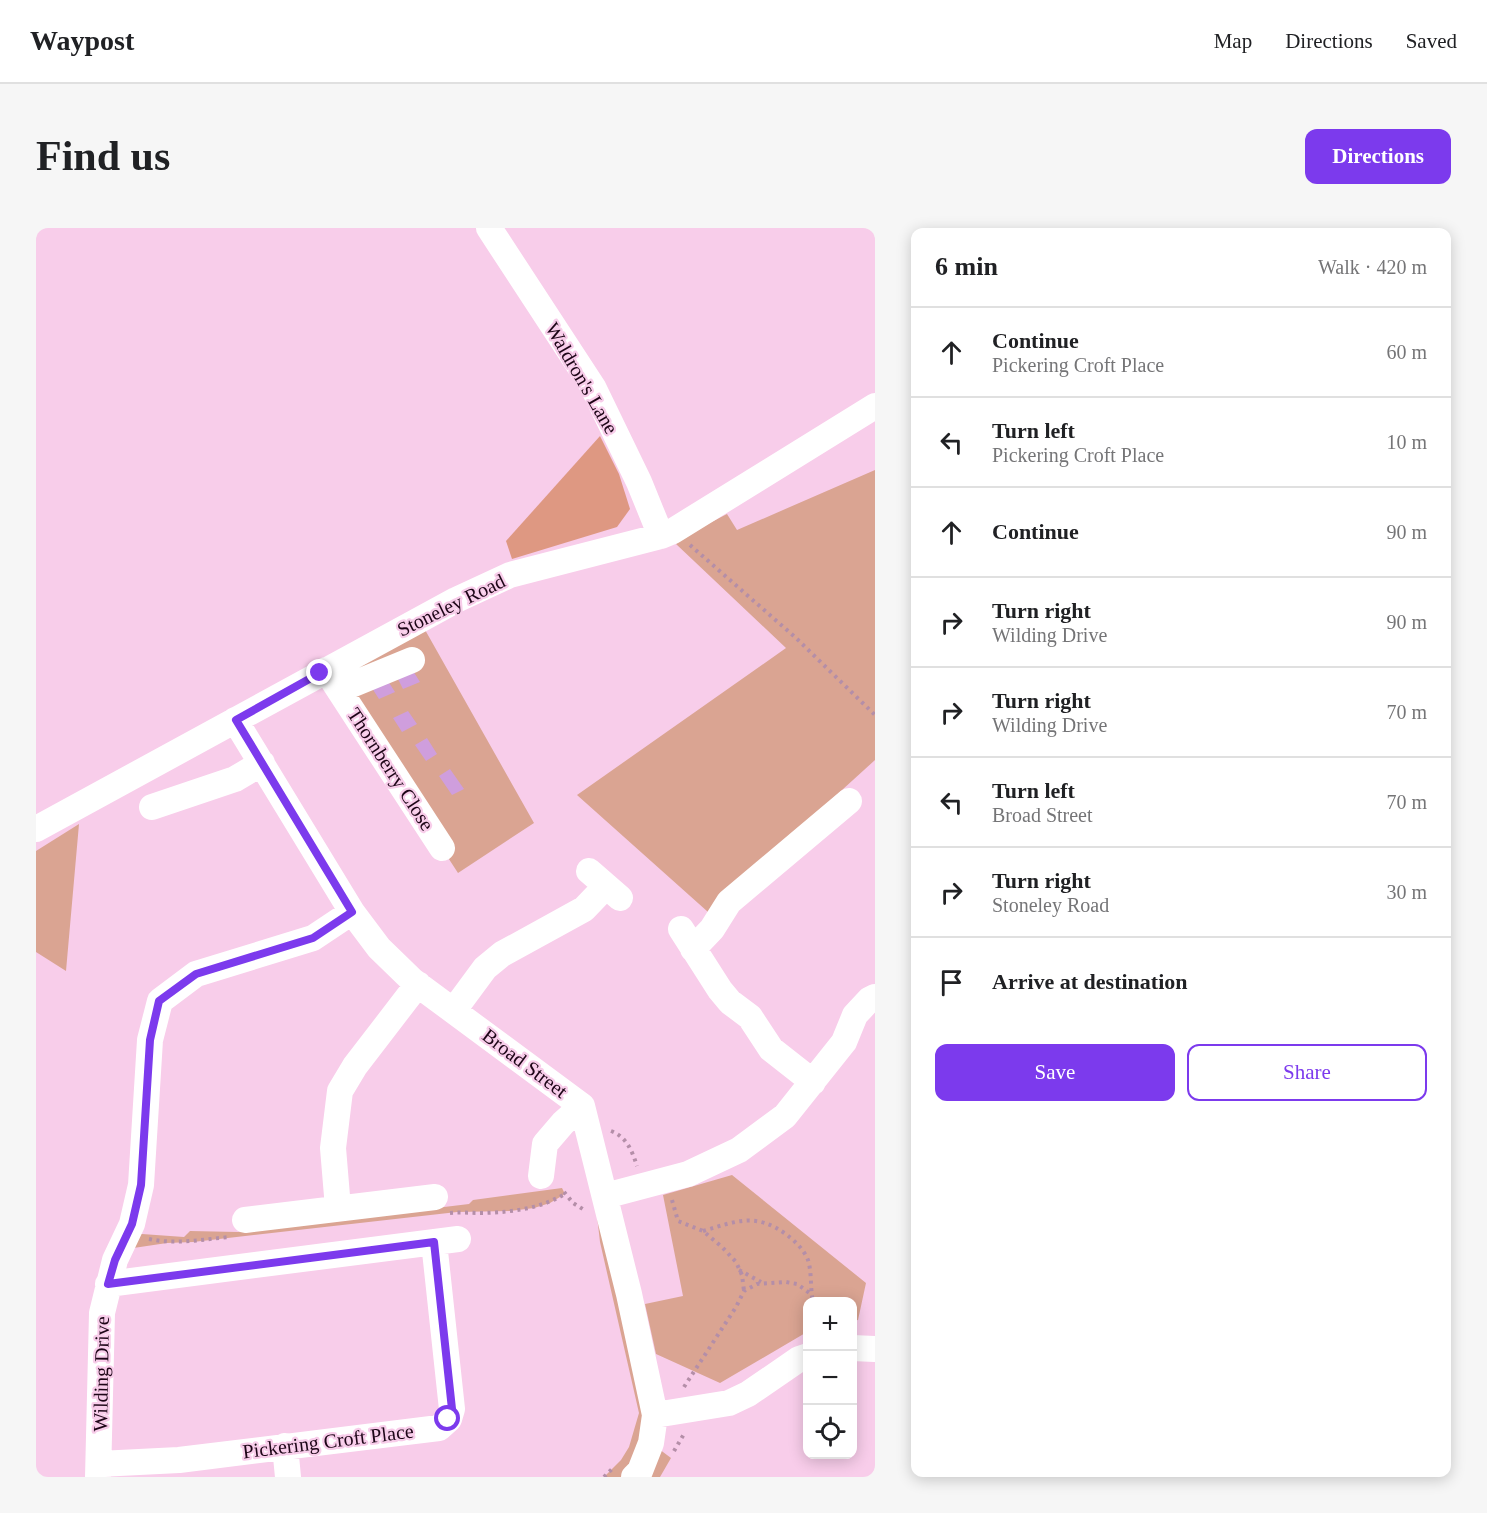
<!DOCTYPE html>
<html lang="en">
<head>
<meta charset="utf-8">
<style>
	body { margin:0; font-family:Georgia,serif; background:#f6f6f6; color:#202124 }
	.controls { position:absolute; right:18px; bottom:18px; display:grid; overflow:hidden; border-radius:12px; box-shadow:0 3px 15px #0003 }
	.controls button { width:54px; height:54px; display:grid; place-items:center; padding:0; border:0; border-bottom:2px solid #e0e0e0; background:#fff; color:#202124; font:30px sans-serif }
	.stop { position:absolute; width:18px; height:18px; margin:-14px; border:4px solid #7c3aed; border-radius:50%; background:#fff }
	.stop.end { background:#7c3aed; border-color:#fff; box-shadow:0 2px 6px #0008 }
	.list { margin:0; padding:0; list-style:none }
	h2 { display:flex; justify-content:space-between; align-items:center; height:78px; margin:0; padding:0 24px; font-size:26px }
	h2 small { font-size:20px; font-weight:400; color:#757577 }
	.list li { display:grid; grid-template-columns:39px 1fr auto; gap:18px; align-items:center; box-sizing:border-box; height:90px; padding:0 24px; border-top:2px solid #e0e0e0 }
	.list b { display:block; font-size:22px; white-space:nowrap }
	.list p { margin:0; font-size:20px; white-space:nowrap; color:#757577 }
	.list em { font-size:20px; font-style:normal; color:#757577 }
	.actions { display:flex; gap:12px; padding:18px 24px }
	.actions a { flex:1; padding:14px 0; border:2px solid #7c3aed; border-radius:12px; text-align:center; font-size:21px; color:#7c3aed }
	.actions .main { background:#7c3aed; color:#fff }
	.icon { flex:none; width:33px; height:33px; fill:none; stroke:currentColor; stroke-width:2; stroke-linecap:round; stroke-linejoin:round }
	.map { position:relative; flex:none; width:839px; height:1249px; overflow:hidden; border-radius:12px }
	header { display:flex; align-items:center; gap:36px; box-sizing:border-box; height:84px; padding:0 30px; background:#fff; border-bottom:2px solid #e0e0e0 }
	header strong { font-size:28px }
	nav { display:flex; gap:33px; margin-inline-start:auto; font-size:21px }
	.intro { display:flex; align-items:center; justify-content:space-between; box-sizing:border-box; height:144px; padding:0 36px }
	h1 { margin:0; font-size:42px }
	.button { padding:15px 27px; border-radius:12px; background:#7c3aed; color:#fff; font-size:21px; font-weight:700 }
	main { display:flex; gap:36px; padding:0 36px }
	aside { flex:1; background:#fff; border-radius:12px; box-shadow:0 3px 15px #0003 }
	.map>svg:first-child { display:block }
</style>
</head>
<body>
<header>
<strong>Waypost</strong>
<nav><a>Map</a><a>Directions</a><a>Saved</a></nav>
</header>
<div class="intro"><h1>Find us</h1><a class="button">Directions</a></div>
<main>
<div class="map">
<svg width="839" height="1249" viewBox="0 0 839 1249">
	<rect width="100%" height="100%" fill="#f8cdea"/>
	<!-- green -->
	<path fill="#daa492" d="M839,242V532L672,684L541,567L750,420L640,316L660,302L691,286L701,302Z
		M388,400L498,595L422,645L290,442Z
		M43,596L30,743L0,724V623Z
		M696,947L830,1055L822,1092L817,1093L816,1074H772L771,1104L684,1155L620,1126L609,1076L647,1068L627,967Z
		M526,960L529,966L514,975L498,980L474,983L421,984L157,1014L131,1015L84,1022L92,1005L148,1009L154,1003L202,1004L433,976L437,972Z
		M573,987L615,1215L635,1230L624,1249H568L585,1232L593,1219L603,1185L564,1014L561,988Z"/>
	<!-- forest -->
	<path fill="#de9882" d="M564,208L583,246L594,281L581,299L476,331L470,313Z"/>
	<!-- building -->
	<path fill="#cf9edd" d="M374,438L384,454L367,461L359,445Z
		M350,450L359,464L343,471L334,457Z
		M372,483L381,496L366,504L357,490Z
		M391,510L401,526L390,533L379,517Z
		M414,541L428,561L416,567L403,548Z"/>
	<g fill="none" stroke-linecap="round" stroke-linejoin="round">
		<!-- path -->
		<path stroke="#b48ea8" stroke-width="4" stroke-dasharray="3 4.5" stroke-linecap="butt" d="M654,317L760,410L839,487
			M575,903C591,909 596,923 601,938
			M528,964L537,975L550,983
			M636,972L642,993L667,1003L686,1019L700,1034L706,1047L708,1063
			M414,985C425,984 436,985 447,985C476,984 503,981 529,966
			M667,1003C701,993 720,984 751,1007C759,1013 768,1022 772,1032C776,1045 774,1059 777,1074
			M113,1011C141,1017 167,1011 195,1009
			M703,1042L725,1054
			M648,1159L700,1079L708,1063L721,1056L750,1054L761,1056L775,1066
			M638,1223L648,1206
			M568,1249L576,1241"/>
		<!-- minor -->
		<path stroke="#fff" stroke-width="26" d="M453,0L557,159L603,254L625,308
			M290,442L406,620
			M303,462L376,432
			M199,492L316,684L343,720L377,753L546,878L593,1066L619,1187L615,1215L604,1243L598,1249
			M116,579L199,551L226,535
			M0,601L420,372L474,347L625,308L637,303L839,178
			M553,643L584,670
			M645,701L684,762L694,774L714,789L735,821L777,854
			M657,721L676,701L693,674L813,573
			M418,782L449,740L466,726L548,681L570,658
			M505,948L509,916L527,895L546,878
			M569,968L652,946L703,922L749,888L808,814L819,787L833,772L839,769
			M302,980L297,920L304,863L319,838L382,756
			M209,992L399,969
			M72,1056L422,1011
			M816,1120L839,1121
			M619,1187L693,1175L712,1166L763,1131L772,1128
			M249,1218L252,1249
			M63,1236L143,1232L403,1200L413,1191L416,1181L398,1014
			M62,1249L66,1085L79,1032L96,996L105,957L114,812L124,773L160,746L277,710L316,684"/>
	</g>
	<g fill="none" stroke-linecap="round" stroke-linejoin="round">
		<!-- route -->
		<path stroke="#7c3aed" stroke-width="8" d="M284,445L200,492L316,684L277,710L160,746L123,773L114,812L105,957L96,996L79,1032L72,1056L398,1014L416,1181L412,1191"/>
	</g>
	<g text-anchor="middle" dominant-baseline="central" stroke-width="4.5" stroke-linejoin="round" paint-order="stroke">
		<!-- street labels -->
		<g font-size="20" fill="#1d0517" stroke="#f8cdea">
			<text transform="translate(546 150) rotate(60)">Waldron's Lane</text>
			<text transform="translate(415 377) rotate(-26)">Stoneley Road</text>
			<text transform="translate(355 541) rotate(57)">Thornberry Close</text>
			<text transform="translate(489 835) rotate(37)">Broad Street</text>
			<text transform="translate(65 1146) rotate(-89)">Wilding Drive</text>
			<text transform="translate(292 1213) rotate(-7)">Pickering Croft Place</text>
		</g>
	</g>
</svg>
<div class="controls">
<button>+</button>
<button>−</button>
<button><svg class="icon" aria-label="locate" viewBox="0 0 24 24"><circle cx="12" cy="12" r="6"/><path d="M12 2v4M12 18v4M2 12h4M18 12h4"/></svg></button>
</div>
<div class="stop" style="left:412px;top:1191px"></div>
<div class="stop end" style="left:284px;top:445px"></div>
</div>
<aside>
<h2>6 min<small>Walk · 420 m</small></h2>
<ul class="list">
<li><svg class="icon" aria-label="ahead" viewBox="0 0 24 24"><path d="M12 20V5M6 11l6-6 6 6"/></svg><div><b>Continue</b><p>Pickering Croft Place</p></div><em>60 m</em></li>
<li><svg class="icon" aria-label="left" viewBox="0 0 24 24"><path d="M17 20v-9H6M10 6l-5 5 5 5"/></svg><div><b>Turn left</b><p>Pickering Croft Place</p></div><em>10 m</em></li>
<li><svg class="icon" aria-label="ahead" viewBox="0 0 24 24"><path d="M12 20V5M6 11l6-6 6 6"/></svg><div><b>Continue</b></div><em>90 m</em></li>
<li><svg class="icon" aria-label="right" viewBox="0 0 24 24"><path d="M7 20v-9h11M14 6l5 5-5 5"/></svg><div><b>Turn right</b><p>Wilding Drive</p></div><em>90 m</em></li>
<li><svg class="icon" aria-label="right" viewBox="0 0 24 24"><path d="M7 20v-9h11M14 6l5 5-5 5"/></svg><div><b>Turn right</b><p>Wilding Drive</p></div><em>70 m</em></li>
<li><svg class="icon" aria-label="left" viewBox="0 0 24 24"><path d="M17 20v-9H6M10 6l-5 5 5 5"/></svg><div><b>Turn left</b><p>Broad Street</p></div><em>70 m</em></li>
<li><svg class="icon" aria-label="right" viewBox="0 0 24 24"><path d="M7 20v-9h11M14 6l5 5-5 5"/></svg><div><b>Turn right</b><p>Stoneley Road</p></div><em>30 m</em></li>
<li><svg class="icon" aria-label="arrive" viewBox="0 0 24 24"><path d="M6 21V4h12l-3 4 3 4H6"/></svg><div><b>Arrive at destination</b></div></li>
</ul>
<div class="actions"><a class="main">Save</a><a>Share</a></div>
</aside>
</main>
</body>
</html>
